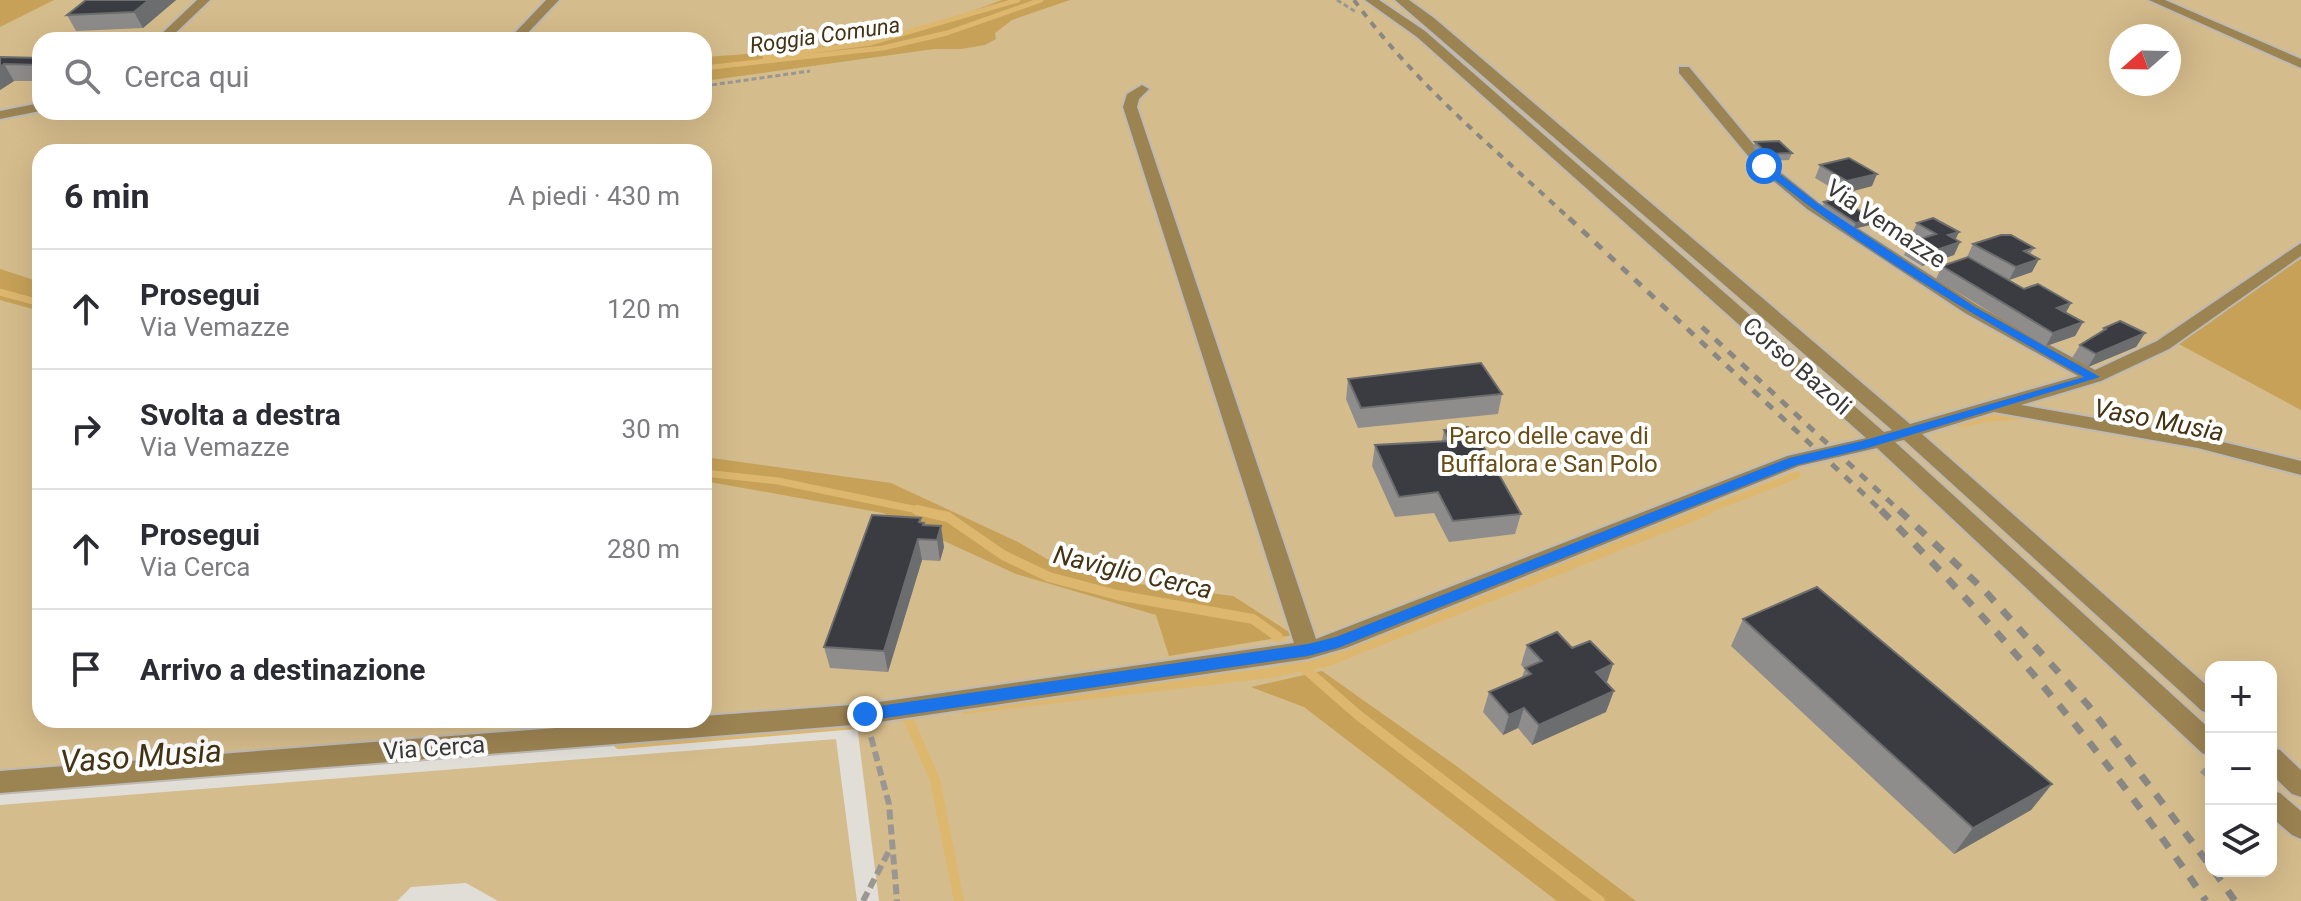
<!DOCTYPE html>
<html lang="it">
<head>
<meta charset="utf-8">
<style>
	body { margin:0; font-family:Roboto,sans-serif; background:#f2f2f3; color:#2b2b33 }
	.controls { position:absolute; right:24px; bottom:24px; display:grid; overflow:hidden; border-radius:16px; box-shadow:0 8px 32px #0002 }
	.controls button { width:72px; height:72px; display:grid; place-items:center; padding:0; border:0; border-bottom:2px solid #e1e1e2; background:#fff; color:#2b2b33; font:40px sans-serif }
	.compass { position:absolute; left:2109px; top:24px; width:72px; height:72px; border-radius:50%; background:#fff; box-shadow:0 8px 32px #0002; rotate:250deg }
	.stop { position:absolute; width:24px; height:24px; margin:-18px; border:6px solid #1a73e8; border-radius:50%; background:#fff }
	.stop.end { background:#1a73e8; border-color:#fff; box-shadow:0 2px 8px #0008 }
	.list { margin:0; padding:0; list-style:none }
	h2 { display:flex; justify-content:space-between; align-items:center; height:104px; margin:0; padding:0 32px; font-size:34px }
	h2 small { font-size:26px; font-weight:400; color:#7c7c81 }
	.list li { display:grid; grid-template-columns:52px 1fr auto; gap:24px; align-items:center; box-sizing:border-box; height:120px; padding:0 32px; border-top:2px solid #e1e1e2 }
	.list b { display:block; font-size:30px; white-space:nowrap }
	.list p { margin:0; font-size:26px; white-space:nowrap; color:#7c7c81 }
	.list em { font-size:26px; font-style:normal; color:#7c7c81 }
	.icon { flex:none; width:44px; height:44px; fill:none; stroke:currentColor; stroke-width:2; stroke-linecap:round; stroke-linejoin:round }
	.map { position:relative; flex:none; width:2301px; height:901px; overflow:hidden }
	.search { position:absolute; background:#fff; box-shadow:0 8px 32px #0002; left:32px; top:32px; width:680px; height:88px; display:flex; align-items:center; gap:20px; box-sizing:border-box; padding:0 28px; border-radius:24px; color:#7c7c81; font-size:30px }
	.panel { position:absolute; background:#fff; box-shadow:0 8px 32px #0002; left:32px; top:144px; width:680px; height:584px; border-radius:24px }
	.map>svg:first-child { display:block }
</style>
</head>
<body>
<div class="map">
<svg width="2301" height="901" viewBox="0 0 2301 901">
	<rect width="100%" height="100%" fill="#e1ded8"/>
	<!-- green -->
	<path fill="#d5bc8c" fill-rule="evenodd" d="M0,0H2301V901H879L855,709L704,720V152H40V720H700L0,772ZM2121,36H2169V84H2121ZM40,40H704V112H40ZM2211,667H2271V871H2211Z
		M836,739L857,901H498L466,883L411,887L397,901H0V805Z"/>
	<!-- forest -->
	<path fill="#c6a157" d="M0,0H54L0,27Z
		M1002,0H1070L1012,20L995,33L996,39L985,45L961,49H934L704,81V57C778,52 854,46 926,26C952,19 977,9 1002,0Z
		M2301,257V410L2177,343L2252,287Z
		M0,269L40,282V311L0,300Z
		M704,457L891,483L1018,542L1047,559L1139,584L1233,596L1294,635L1169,656L1156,615L1016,574L883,513L704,481Z
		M1322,671L1455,765L1636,901H1557L1304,707L1251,687Z"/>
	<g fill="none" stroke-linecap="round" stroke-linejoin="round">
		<!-- stream-far2 -->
		<path stroke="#ddb76e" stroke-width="5" d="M765,57L870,43L1018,0
			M704,68L883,48L947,33L1041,0"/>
		<!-- stream-far1 -->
		<path stroke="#ddb76e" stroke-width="7" d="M0,292L40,303
			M1961,424L1988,418L2023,416
			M704,473L778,481L927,512
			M1702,512L1797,475"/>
		<!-- stream -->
		<path stroke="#ddb76e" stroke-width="10" d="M917,510L948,517L1003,555L1049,577L1117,595L1253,619L1278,637
			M1302,666L1358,715L1600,901
			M965,709L1269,673L1328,661L1708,510
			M902,717L907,716L935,780L959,901
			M619,744L868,723"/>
		<!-- minor casing -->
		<g stroke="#bdbab5" stroke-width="4">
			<path id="minor" d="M197,0H210L168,40H155Z
				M546,0H559L521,40H508Z
				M1365,0H1379L1425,31L1884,432L1892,430L1395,0H1409L1434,18L1910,424L2078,376L1965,313L1807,209L1759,169L1679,73V67H1689L1769,163L1819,203L1977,305L2095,370L2157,341L2301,243V256L2169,349L2101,381L2021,405L2198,436L2301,461V475L2198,448L1994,412L1922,434L2211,689V714L2202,711L1904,440L1895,442L2211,730V757L2202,753L1877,448L1799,466L1346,648L1308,659L865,724L0,793V771L658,720H704V716L865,704L1294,643L1123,107L1127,94L1142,85L1149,89L1139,99L1137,107L1316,639L1787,456L1866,438L1417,37Z
				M2149,0H2165L2301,59V68Z
				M40,103V111L0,119V111Z
				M2271,747L2280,750L2301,770V797L2292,794L2271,774Z
				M2271,790L2280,793L2301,811V839L2292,835L2271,817Z"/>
		</g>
		<!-- path-far1 -->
		<path stroke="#9a9793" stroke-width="3" stroke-dasharray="5 3" stroke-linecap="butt" d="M1337,0L1356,12
			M704,86L810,71"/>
		<!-- path -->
		<path stroke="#9a9793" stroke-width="6" stroke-dasharray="10 5" stroke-linecap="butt" d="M871,737L889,804L897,901
			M2202,770L2211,778
			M863,901L890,849"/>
		<!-- minor -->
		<use href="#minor" fill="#9c8352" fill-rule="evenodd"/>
		<!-- rail-far2 -->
		<path stroke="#898783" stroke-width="4" stroke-dasharray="7 7" stroke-linecap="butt" d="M1354,0C1415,84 1496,150 1571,220"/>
		<!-- rail-far1 -->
		<path stroke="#898783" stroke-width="5" stroke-dasharray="9 9" stroke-linecap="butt" d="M1569,218L1883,512
			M1702,327L1901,512"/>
		<!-- rail -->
		<path stroke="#898783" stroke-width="7" stroke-dasharray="12 12" stroke-linecap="butt" d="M1881,510C2002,631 2110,759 2206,901
			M1899,510L1985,591L2088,705L2211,867
			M2214,871L2235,901"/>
	</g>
	<!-- wall -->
	<path fill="#8e8d8c" d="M86,0H176L143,28L76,31L67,15Z
		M0,57L40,58V81H14L0,90Z
		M1755,142L1792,153L1789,160L1766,161L1753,148Z
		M1820,165L1872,186L1842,194L1815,178Z
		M1824,202L1870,225L1853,229L1822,208Z
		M1917,223L1960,242L1954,255L1922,266L1904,255L1910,242L1918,240L1911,235Z
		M1973,244L2034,248L2030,254L2032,272L2009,280L2024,289L2071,303L2066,312L2083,322L2075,336L2046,346L1936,279L1942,266L1968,257H1967Z
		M2104,328L2145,333L2136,347L2088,367L2072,358L2080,345L2101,332Z
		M1348,379L1502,394L1498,414L1358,428L1346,399Z
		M1444,430L1521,514L1515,534L1449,542L1434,513L1395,517L1372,466L1375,445L1442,441Z
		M921,522L924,523V525L944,547L940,561L922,560L888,672L830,668L824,647Z
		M1743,619L2052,784L2031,810L1954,854L1731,646Z
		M1527,645L1572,648L1613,664L1606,684V712L1532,745L1518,728L1503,735L1483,712L1489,692L1522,677L1525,669L1521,665Z"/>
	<!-- shaded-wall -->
	<path fill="#6c6d6e" d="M149,0H176L143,28L134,12Z
		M4,64L14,81L0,90V67Z
		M1877,174L1872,186L1842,194L1847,181Z
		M1872,219L1870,225L1853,229L1856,223Z
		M1959,232L1953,245L1960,242L1954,255L1922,266L1928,253L1948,235Z
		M2039,259L2032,272L2009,280L2016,267Z
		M2071,303L2064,316L2057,308Z
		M2083,322L2075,336L2046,346L2053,333Z
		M2145,333L2136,347L2088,367L2096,354Z
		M941,526L944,547L940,561L937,540Z
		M918,539L922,560L888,672L884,651Z
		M1613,664L1606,685L1596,672Z
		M1614,691L1606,712L1532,745L1539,725Z
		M1524,708L1518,728L1503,735L1509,715Z
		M2052,784L2031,810L1954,854L1973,828Z"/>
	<!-- building -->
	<path fill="#3a3c41" stroke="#6c6d6e" stroke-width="2" d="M86,0H149L134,12L67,15Z
		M184,35L178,40H165L171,36Z
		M0,57L40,58V65L4,64L0,67Z
		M1779,141L1792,153L1768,154L1755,142Z
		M1849,158L1877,174L1847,181L1820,165Z
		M1840,198L1872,219L1856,223L1824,202Z
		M1933,218L1959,232L1948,235L1960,242L1928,253L1910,242L1936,234L1917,223Z
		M2001,235H2011L2034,248L2024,251L2039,259L2016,267L1973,244Z
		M1968,257L2024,289L2038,284L2071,303L2057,308L2083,322L2053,333L1942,266Z
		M2120,321L2145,333L2096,354L2080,345L2106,329L2104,328Z
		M1481,363L1502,394L1361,408L1348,379Z
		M1468,427L1475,438L1478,437L1521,514L1453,521L1438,492L1399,497L1375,445L1450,441L1444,430Z
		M872,515L921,518L919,522L924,523L923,525L941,526L937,540L918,539L884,651L824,647Z
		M1817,587L2052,784L1973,828L1743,619Z
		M1557,632L1572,648L1590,641L1613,664L1596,672L1614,691L1539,725L1524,708L1509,715L1489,692L1531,674L1525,668L1542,661L1527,645Z"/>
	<!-- route -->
	<path fill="#1a73e8" d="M1760,164H1767L1817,203L1975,307L2100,377L1868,448L1797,465L1338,648L1308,656L865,721L860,719V710L865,708L1308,644L1336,637L1789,458L1862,441L2084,377C1971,314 1860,249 1760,168Z"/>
	<g text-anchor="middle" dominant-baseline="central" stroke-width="8" stroke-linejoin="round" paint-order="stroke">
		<!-- far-water labels -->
		<g font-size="22" font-style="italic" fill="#443413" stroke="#fff">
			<text transform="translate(825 35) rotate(-8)">Roggia Comuna</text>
		</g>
		<!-- street labels -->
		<g font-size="24" fill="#3c3a38" stroke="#fff">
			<text transform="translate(1886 224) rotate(34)">Via Vemazze</text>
			<text transform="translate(1797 366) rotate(41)">Corso Bazoli</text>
			<text transform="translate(434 748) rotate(-4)">Via Cerca</text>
		</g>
		<!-- park labels -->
		<g font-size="24" fill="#684e16" stroke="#fff">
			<text x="1549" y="436">Parco delle cave di<tspan x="1549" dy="28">Buffalora e San Polo</tspan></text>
		</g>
		<!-- water labels -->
		<g font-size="26" font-style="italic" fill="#443413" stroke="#fff">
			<text transform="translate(2159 420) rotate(11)">Vaso Musia</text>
			<text transform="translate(1133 572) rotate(13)">Naviglio Cerca</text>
		</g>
		<!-- near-water labels -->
		<g font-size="32" font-style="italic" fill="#443413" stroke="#fff">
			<text transform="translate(141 756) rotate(-4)">Vaso Musia</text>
		</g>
	</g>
</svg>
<div class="controls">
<button>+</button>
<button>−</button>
<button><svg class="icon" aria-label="layers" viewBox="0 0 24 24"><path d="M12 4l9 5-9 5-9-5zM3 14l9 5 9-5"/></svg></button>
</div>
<svg class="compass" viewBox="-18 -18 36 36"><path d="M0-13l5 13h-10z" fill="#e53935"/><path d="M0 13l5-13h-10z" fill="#7c7c81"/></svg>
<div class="stop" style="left:1764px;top:166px"></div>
<div class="stop end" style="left:865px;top:714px"></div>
<div class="search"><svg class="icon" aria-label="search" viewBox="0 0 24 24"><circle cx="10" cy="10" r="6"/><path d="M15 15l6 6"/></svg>Cerca qui</div>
<section class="panel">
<h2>6 min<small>A piedi · 430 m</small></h2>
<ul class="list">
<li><svg class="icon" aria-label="ahead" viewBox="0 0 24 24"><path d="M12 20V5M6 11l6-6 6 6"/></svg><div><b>Prosegui</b><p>Via Vemazze</p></div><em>120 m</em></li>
<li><svg class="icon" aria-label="right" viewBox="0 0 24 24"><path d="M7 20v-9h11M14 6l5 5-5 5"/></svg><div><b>Svolta a destra</b><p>Via Vemazze</p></div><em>30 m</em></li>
<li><svg class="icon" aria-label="ahead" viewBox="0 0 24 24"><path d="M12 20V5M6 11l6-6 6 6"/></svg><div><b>Prosegui</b><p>Via Cerca</p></div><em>280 m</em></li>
<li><svg class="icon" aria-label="arrive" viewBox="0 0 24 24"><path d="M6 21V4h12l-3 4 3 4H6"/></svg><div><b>Arrivo a destinazione</b></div></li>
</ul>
</section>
</div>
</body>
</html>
